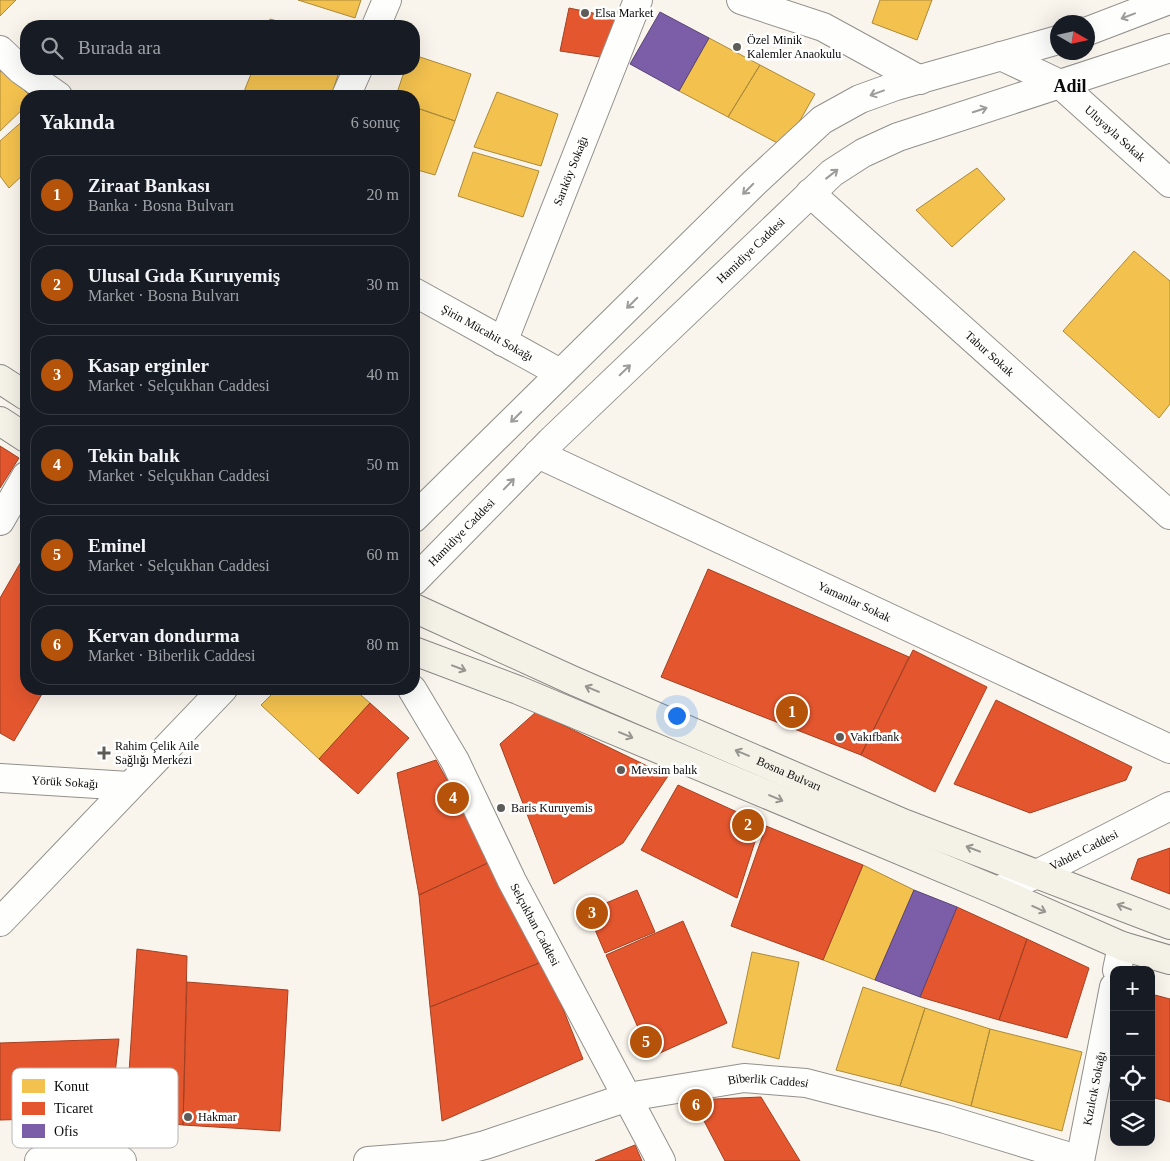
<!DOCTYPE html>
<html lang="tr">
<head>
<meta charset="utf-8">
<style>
	body { margin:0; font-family:Georgia,serif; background:#20242c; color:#f1f3f6 }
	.controls { position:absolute; right:15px; bottom:15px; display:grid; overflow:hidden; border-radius:10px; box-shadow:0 5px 20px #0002 }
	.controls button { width:45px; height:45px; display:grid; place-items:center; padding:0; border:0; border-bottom:1px solid #363941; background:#171b24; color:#f1f3f6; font:25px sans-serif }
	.compass { position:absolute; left:1050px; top:15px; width:45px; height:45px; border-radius:50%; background:#171b24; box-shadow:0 5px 20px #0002; rotate:99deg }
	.you { position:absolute; left:676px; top:715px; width:18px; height:18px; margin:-12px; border:4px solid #fff; border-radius:50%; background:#1a73e8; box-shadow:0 0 0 8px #1a73e833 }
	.badge { display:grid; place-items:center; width:32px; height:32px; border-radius:50%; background:#b45309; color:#fff; font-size:16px; font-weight:700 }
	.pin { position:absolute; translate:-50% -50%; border:2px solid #fff; box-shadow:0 1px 5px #0006 }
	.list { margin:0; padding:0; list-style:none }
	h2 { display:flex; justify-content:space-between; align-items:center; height:65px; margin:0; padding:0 20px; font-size:21px }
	h2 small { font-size:16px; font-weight:400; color:#9ea1a6 }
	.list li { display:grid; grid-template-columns:32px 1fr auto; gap:15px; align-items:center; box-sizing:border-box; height:80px; margin:0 10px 10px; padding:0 10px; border:1px solid #363941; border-radius:20px }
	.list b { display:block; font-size:19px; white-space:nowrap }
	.list p { margin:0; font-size:16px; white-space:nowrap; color:#9ea1a6 }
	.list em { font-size:16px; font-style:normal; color:#9ea1a6 }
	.icon { flex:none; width:28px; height:28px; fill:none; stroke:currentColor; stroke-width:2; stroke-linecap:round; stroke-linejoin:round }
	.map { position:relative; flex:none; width:1170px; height:1161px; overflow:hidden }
	.search { position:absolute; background:#171b24; box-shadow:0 5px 20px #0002; left:20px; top:20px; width:400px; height:55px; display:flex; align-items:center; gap:12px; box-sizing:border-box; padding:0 18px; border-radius:20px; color:#9ea1a6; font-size:19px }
	.panel { position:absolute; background:#171b24; box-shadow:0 5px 20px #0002; left:20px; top:90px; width:400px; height:605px; border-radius:20px }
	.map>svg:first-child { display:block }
</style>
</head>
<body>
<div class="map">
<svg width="1170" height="1161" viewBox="0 0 1170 1161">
	<rect width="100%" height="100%" fill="#f9f5ed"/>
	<!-- homes -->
	<path fill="#f2c14e" stroke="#ac8a3a" d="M0,0H16L0,16Z
		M298,0H361L355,18Z
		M880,0H932L917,40L872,23Z
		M270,19L296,26H268Z
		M709,38L760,65L728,117L679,91Z
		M414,55L471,74L455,121L414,107V96H396L405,69H414Z
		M760,65L815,94L785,147L728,117Z
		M3,69L30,96H26V106L0,131V72Z
		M253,69H340L331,96H251L243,94Z
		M497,92L558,114L541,166L474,147Z
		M414,107L455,121L435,175L414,169Z
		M26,118V172L9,188L0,176V141Z
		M473,152L539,171L523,217L458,196Z
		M977,168L1005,199L952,247L916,210Z
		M1134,251L1170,281V404L1159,418L1063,331Z
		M277,689H354L370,703L319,759L261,705Z
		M863,865L914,890L875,980L823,960Z
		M752,952L799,962L779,1059L732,1047Z
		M863,987L925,1008L900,1086L836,1070Z
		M925,1008L990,1029L971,1106L900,1086Z
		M990,1029L1082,1052L1062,1131L971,1106Z"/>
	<!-- shops -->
	<path fill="#e4572e" stroke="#a34023" d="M569,8L617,18L607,58L560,51Z
		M0,446L19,458L0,488Z
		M26,553V689H45L14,741L0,733V598Z
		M708,569L909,657L861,755L661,677Z
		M913,650L987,687L935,792L861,755Z
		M996,700L1132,767L1126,780L1030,813L954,784Z
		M370,703L409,738L358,794L319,759Z
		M536,712L668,776L623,843L554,884L500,744Z
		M436,760L492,861L419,895L397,773Z
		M678,785L761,823L737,898L641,850Z
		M766,826L863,865L823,960L731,926Z
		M1170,848V894L1131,879L1138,859Z
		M492,861L544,961L430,1007L419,895Z
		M637,890L655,932L605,953L587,911Z
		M957,907L1027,939L999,1020L920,997Z
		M683,921L727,1023L651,1057L606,955Z
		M1027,939L1089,968L1067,1038L999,1020Z
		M137,949L187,956L183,1125L126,1119Z
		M544,961L583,1059L442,1121L430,1007Z
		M187,982L288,990L280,1131L183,1125Z
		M1151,994L1170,999V1102L1151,1097Z
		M119,1039L110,1117L0,1120V1043Z
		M761,1097L800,1161H725L693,1100Z
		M635,1145L642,1161H595Z"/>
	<!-- offices -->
	<path fill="#7b5ea7" stroke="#594578" d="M660,12L709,38L679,91L630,64Z
		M914,890L957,907L920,997L875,980Z"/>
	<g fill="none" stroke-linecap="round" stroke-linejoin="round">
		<!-- minor casing -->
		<g stroke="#92908c" stroke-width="30">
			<g id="minor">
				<path d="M741,0L823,27L920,80"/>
				<path d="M376,26L387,0"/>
				<path d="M0,50L21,70L58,96"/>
				<path id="s1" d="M1060,84L1170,183"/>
				<path d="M346,96L358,69"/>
				<path id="s2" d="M810,193L1170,515"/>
				<path id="s3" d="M414,292L560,373"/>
				<path id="s4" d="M503,342L638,0"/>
				<path id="s5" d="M538,454L1170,749"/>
				<path d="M0,521L26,476"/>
				<path id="s6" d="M0,778L129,786"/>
				<path d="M0,922L223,689"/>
				<path d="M1117,970L1122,946"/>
				<path d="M39,1161H122"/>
				<path id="s7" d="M368,1161L446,1155L485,1145L628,1097L744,1078L806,1083L945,1119L1080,1160"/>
				<path id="s8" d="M1080,1161L1114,987"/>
			</g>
		</g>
		<!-- tertiary casing -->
		<g stroke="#92908c" stroke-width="30">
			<g id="tertiary">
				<path d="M1088,31L1169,0"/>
				<path d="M1001,56L1060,84"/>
				<path d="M414,518L754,183L822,120L860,99L896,86L1058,40"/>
				<path id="s9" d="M414,581L551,441L832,173L863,153L898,137L1170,48"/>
				<path id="s10" d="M412,689L455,761L512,881L661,1161"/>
				<path id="s11" d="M997,891L1037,874L1170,806"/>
			</g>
		</g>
		<!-- secondary casing -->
		<g stroke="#888683" stroke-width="30">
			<g id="secondary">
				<path d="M0,379L26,396"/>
				<path d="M0,421L26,438"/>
				<path id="s12" d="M414,608L574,681L903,823L1170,925"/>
				<path d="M414,651L518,690L997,891L1122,946L1170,960"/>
			</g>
		</g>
		<!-- minor -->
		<use href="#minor" stroke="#fefefc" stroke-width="28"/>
		<!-- tertiary -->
		<use href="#tertiary" stroke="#fefefc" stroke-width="28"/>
		<!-- secondary -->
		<use href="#secondary" stroke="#f4f1e7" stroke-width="28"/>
	</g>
	<!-- one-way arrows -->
	<defs><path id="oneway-shaft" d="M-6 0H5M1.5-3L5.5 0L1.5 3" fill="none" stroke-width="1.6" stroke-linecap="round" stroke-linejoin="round" transform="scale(1.25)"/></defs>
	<g stroke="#9c9c9b">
		<use href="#oneway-shaft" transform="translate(1128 16) rotate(159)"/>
		<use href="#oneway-shaft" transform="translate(877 93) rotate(160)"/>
		<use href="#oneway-shaft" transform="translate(980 110) rotate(-18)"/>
		<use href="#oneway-shaft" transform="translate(832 174) rotate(-38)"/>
		<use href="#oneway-shaft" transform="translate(748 189) rotate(135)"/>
		<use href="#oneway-shaft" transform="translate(632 303) rotate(135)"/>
		<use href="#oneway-shaft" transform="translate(625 370) rotate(-44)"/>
		<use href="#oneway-shaft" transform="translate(516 417) rotate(135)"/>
		<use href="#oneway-shaft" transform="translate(509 484) rotate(-46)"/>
	</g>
	<g stroke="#96958f">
		<use href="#oneway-shaft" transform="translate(459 668) rotate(21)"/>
		<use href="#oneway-shaft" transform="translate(592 689) rotate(-157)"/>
		<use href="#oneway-shaft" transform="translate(626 735) rotate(23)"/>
		<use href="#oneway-shaft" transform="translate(742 753) rotate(-157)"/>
		<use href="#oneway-shaft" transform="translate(776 798) rotate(23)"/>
		<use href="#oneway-shaft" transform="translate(973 849) rotate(-159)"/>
		<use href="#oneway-shaft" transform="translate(1124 907) rotate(-159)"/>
		<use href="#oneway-shaft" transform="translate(1039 909) rotate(24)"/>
	</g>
	<!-- markers -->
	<g fill="#5e5c59" stroke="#fff" stroke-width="2">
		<circle cx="585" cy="13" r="5"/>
		<circle cx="737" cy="47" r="5"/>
		<circle cx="840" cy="737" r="5"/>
		<path d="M101.5 745.5h5v5h5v5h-5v5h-5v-5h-5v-5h5z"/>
		<circle cx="621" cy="770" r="5"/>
		<circle cx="501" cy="808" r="5"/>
		<circle cx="188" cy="1117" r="5"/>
	</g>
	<g text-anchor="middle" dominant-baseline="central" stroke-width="5" stroke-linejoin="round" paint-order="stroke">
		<!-- poi labels -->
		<g font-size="12" fill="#0a0a0a" stroke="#fff" text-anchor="start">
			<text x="595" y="13">Elsa Market</text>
			<text x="747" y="40">Özel Minik<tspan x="747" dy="14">Kalemler Anaokulu</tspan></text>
			<text x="850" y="737">Vakıfbank</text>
			<text x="115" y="746">Rahim Çelik Aile<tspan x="115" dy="14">Sağlığı Merkezi</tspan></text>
			<text x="631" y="770">Mevsim balık</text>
			<text x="511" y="808">Baris Kuruyemis</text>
			<text x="198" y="1117">Hakmar</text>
		</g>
		<!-- street labels -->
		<g font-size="12" fill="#0a0a0a" stroke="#fff">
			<text stroke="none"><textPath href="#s1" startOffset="74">Uluyayla Sokak</textPath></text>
			<text stroke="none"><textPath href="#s4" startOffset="184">Sarıköy Sokağı</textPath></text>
			<text stroke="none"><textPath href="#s9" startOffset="472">Hamidiye Caddesi</textPath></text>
			<text stroke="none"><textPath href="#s3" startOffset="84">Şirin Mücahit Sokağı</textPath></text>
			<text stroke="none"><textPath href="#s2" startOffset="241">Tabur Sokak</textPath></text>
			<text stroke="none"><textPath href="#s9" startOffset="68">Hamidiye Caddesi</textPath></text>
			<text stroke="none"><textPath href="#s5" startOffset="349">Yamanlar Sokak</textPath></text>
			<text stroke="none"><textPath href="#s12" startOffset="410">Bosna Bulvarı</textPath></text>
			<text stroke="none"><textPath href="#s6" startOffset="65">Yörük Sokağı</textPath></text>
			<text stroke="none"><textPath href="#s11" startOffset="96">Vahdet Caddesi</textPath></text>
			<text stroke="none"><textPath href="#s10" startOffset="266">Selçukhan Caddesi</textPath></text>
			<text stroke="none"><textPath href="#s7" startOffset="411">Biberlik Caddesi</textPath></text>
			<text stroke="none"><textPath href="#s8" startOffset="74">Kızılcık Sokağı</textPath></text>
		</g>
		<!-- district labels -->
		<g font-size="18" font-weight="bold" fill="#0a0a0a" stroke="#fff">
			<text x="1070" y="86">Adil</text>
		</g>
	</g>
	<!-- legend -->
	<rect x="12" y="1068" width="166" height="80" rx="8" fill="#fff" stroke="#b6b6b6" stroke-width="1"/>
	<rect x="22" y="1079" width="23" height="14" fill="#f2c14e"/>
	<rect x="22" y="1102" width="23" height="13" fill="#e4572e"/>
	<rect x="22" y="1124" width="23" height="14" fill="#7b5ea7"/>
	<g font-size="14" fill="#0a0a0a">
		<text x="54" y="1091">Konut</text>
		<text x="54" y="1113">Ticaret</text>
		<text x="54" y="1136">Ofis</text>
	</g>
</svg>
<div class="controls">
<button>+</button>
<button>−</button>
<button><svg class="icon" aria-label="locate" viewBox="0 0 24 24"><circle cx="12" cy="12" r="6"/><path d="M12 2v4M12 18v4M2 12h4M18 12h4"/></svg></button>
<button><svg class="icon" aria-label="layers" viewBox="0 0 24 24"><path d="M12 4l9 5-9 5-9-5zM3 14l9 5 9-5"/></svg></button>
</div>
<svg class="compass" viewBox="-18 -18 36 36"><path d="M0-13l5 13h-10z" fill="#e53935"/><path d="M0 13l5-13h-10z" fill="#9ea1a6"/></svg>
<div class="you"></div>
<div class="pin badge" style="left:792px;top:712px">1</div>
<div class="pin badge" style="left:748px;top:825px">2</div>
<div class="pin badge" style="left:592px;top:913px">3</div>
<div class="pin badge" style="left:453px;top:798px">4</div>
<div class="pin badge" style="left:646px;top:1042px">5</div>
<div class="pin badge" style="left:696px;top:1105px">6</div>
<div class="search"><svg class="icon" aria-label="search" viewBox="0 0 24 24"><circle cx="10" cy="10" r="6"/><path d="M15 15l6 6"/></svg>Burada ara</div>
<section class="panel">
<h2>Yakında<small>6 sonuç</small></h2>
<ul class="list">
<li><span class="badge">1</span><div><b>Ziraat Bankası</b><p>Banka · Bosna Bulvarı</p></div><em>20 m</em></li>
<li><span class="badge">2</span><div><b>Ulusal Gıda Kuruyemiş</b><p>Market · Bosna Bulvarı</p></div><em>30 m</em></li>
<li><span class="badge">3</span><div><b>Kasap erginler</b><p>Market · Selçukhan Caddesi</p></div><em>40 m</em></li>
<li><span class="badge">4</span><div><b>Tekin balık</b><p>Market · Selçukhan Caddesi</p></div><em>50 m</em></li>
<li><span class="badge">5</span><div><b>Eminel</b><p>Market · Selçukhan Caddesi</p></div><em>60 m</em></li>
<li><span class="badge">6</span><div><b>Kervan dondurma</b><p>Market · Biberlik Caddesi</p></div><em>80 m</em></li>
</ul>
</section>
</div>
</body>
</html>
